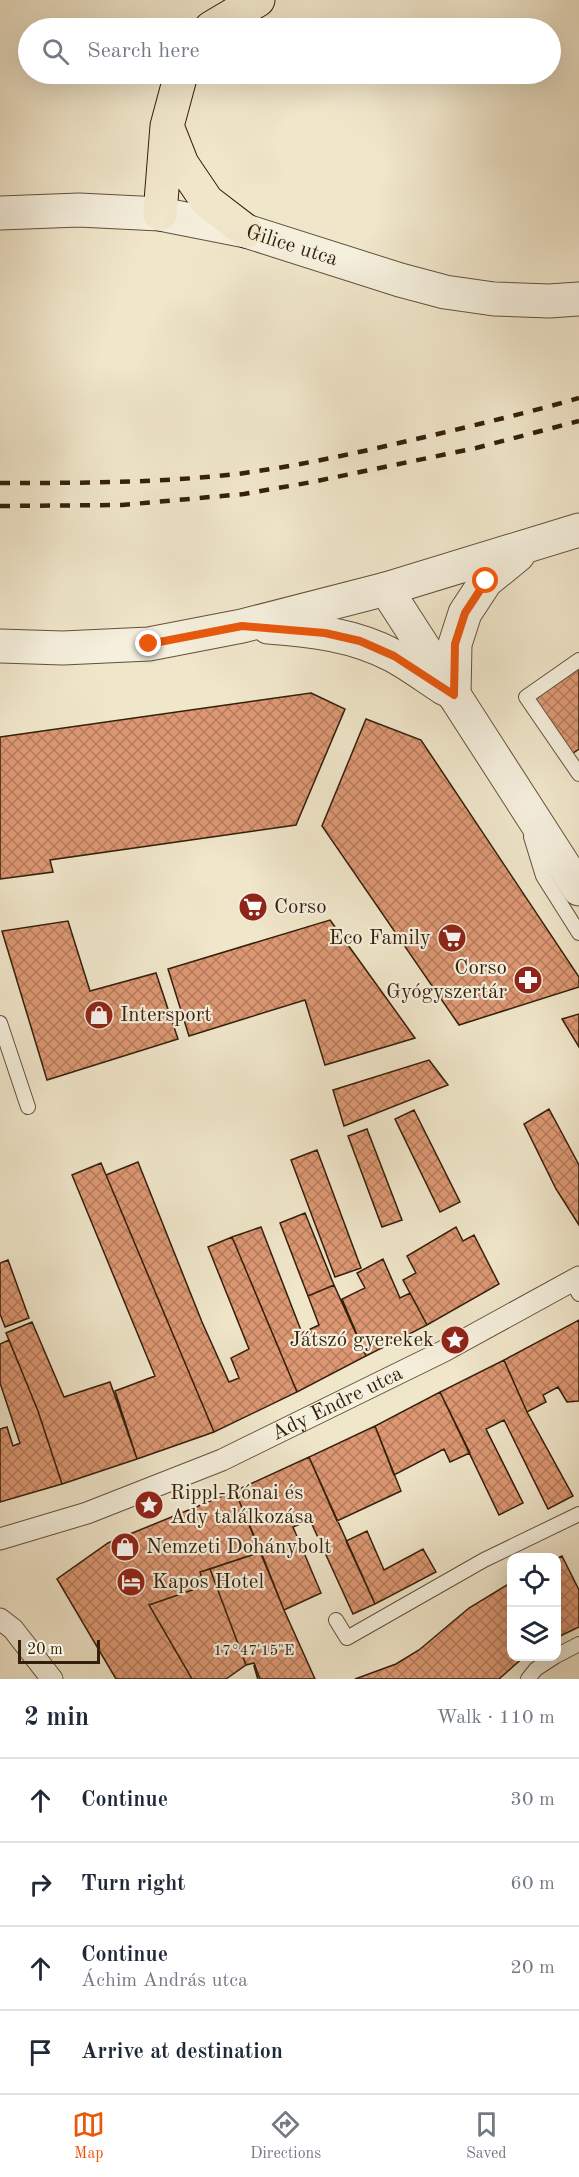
<!DOCTYPE html>
<html lang="en">
<head>
<meta charset="utf-8">
<style>
	body { margin:0; font-family:"Old Standard TT",serif; background:#f6f6f7; color:#1f2937 }
	.controls { position:absolute; right:18px; bottom:18px; display:grid; overflow:hidden; border-radius:12px; box-shadow:0 6px 24px #0002 }
	.controls button { width:54px; height:54px; display:grid; place-items:center; padding:0; border:0; border-bottom:2px solid #e0e1e3; background:#fff; color:#1f2937; font:30px sans-serif }
	.scale { position:absolute; left:18px; bottom:15px; width:82px; box-sizing:border-box; padding-left:6px; border:3px solid #341f0a; border-top:0; font-size:16px; line-height:21px; white-space:nowrap; color:#341f0a; -webkit-text-stroke:4px #f5efdd; paint-order:stroke }
	.stop { position:absolute; width:18px; height:18px; margin:-14px; border:4px solid #ea580c; border-radius:50%; background:#fff }
	.stop.end { background:#ea580c; border-color:#fff; box-shadow:0 2px 6px #0008 }
	.list { margin:0; padding:0; list-style:none }
	h2 { display:flex; justify-content:space-between; align-items:center; height:78px; margin:0; padding:0 24px; font-size:26px }
	h2 small { font-size:20px; font-weight:400; color:#747a83 }
	.list li { display:grid; grid-template-columns:39px 1fr auto; gap:18px; align-items:center; box-sizing:border-box; height:84px; padding:0 24px; border-top:2px solid #e0e1e3 }
	.list b { display:block; font-size:22px; white-space:nowrap }
	.list p { margin:0; font-size:20px; white-space:nowrap; color:#747a83 }
	.list em { font-size:20px; font-style:normal; color:#747a83 }
	.icon { flex:none; width:33px; height:33px; fill:none; stroke:currentColor; stroke-width:2; stroke-linecap:round; stroke-linejoin:round }
	.map { position:relative; flex:none; width:579px; height:1679px; overflow:hidden }
	.search { position:absolute; background:#fff; box-shadow:0 6px 24px #0002; left:18px; right:18px; top:18px; height:66px; display:flex; align-items:center; gap:15px; box-sizing:border-box; padding:0 21px; border-radius:33px; color:#747a83; font-size:22px }
	.sheet { height:414px; background:#fff }
	nav { display:flex; justify-content:space-around; align-items:center; box-sizing:border-box; height:84px; border-top:2px solid #e0e1e3; background:#fff; font-size:16px; color:#747a83 }
	nav a { display:grid; justify-items:center; gap:3px }
	nav .on { color:#ea580c }
	.map>svg:first-child { display:block }
</style>
</head>
<body>
<div class="map">
<svg width="579" height="1679" viewBox="0 0 579 1679">
	<defs>
		<pattern id="building-cross-hatch" width="8" height="8" patternUnits="userSpaceOnUse" patternTransform="scale(1.5)"><rect width="8" height="8" fill="#dd9873"/><path d="M0 0l8 8M0 8l8-8" fill="none" stroke="#b47b5d"/></pattern>
	</defs>
	<rect width="100%" height="100%" fill="#f0e6ca"/>
	<filter id="stains"><feTurbulence type="fractalNoise" baseFrequency=".00333" numOctaves="4"/><feColorMatrix values="0 0 0 0 .2 0 0 0 0 .09 0 0 0 0 .02 0 0 0 .5 -.17"/></filter>
	<radialGradient id="worn" r=".72"><stop offset=".6" stop-color="#630" stop-opacity="0"/><stop offset="1" stop-color="#630" stop-opacity=".3"/></radialGradient>
	<!-- building -->
	<path fill="url(#building-cross-hatch)" stroke="#341f0a" stroke-width="1.5" d="M579,668V749L570,755L532,700Z
		M311,693L345,709L296,825L50,860L53,872L0,879V737Z
		M366,719L421,740L579,977V987L459,1025L322,826Z
		M330,920L415,1038L325,1065L305,1000L189,1036L168,969Z
		M68,921L90,991L156,973L178,1039L47,1080L2,931Z
		M579,1014V1047L562,1019Z
		M429,1060L448,1085L344,1126L333,1090Z
		M549,1109L579,1165V1225L556,1189L524,1124Z
		M414,1110L460,1202L440,1212L395,1119Z
		M367,1129L402,1220L382,1227L348,1136Z
		M317,1150L361,1268L335,1277L291,1160Z
		M138,1162L202,1322L229,1382L239,1378L231,1358L249,1349L208,1247L232,1237L297,1392L214,1432L106,1175Z
		M101,1163L214,1432L137,1459L115,1391L155,1376L72,1175Z
		M305,1213L334,1285L308,1296L280,1223Z
		M261,1227L302,1333L319,1325L308,1296L334,1285L366,1356L297,1392L232,1237Z
		M456,1227L463,1241L474,1235L499,1284L427,1325L403,1280L416,1273L407,1256Z
		M383,1259L400,1298L410,1293L427,1325L366,1356L342,1299L365,1288L357,1273Z
		M8,1260L29,1318L5,1327L0,1314V1263Z
		M579,1320V1401L567,1402L558,1387L543,1395L546,1402L527,1412L504,1360Z
		M32,1322L64,1397L110,1382L137,1459L62,1484L38,1411L6,1333Z
		M9,1340L38,1411L62,1484L0,1502V1429L7,1427L13,1446L20,1443L0,1383V1344Z
		M504,1360L527,1412L573,1496L548,1509L504,1420L486,1429L523,1503L499,1515L440,1392Z
		M440,1392L470,1453L450,1462L444,1449L394,1475L375,1426Z
		M375,1426L401,1491L337,1521L309,1457Z
		M309,1457L375,1604L353,1614L310,1520L293,1527L321,1593L284,1610L235,1491Z
		M235,1491L261,1552L200,1572L204,1586L149,1605L192,1679H116L57,1579L108,1543Z
		M367,1531L384,1570L423,1549L436,1572L375,1604L346,1541Z
		M261,1552L284,1610L315,1679H260L254,1663L246,1665L210,1569Z
		M562,1556L579,1590V1627L556,1638V1559Z
		M210,1569L246,1665L226,1679H192L149,1605L204,1586L200,1572Z
		M512,1582V1656H525L499,1679H355L396,1664L419,1650L469,1608Z"/>
	<g fill="none" stroke-linecap="round" stroke-linejoin="round">
		<!-- service casing -->
		<g stroke="#63513a" stroke-width="16">
			<path id="service" d="M579,660L526,697L579,774
				M531,837L543,876L579,933
				M0,1023L28,1107
				M572,1281L579,1294
				M336,1620L347,1638L484,1560L579,1514
				M556,1656L579,1644
				M528,1679L536,1669L556,1656"/>
		</g>
		<!-- pedestrian casing -->
		<g stroke="#63513a" stroke-width="23">
			<g id="pedestrian">
				<path id="s1" d="M0,1539L87,1513L222,1460L444,1351L579,1277"/>
				<path d="M0,1619L13,1629L52,1679"/>
			</g>
		</g>
		<!-- tertiary casing -->
		<g stroke="#63513a" stroke-width="35">
			<g id="tertiary">
				<path id="s2" d="M0,213L79,210L160,214L246,231L400,280L445,292L494,299L549,301L579,299"/>
				<path d="M386,589L579,889"/>
				<path d="M268,627C311,630 355,635 394,656C412,666 428,678 445,689"/>
				<path d="M0,646L63,648L149,644L242,626L386,589L579,530"/>
				<path d="M454,695L455,644L465,613L486,581L518,555"/>
			</g>
		</g>
		<!-- primary casing -->
		<g stroke="#341f0a" stroke-width="35">
			<path id="primary" d="M211,28L258,0
				M169,131L182,164L207,201L246,231
				M160,214L167,126L181,74"/>
		</g>
		<!-- service -->
		<use href="#service" stroke="#f5efdd" stroke-width="14"/>
		<!-- pedestrian -->
		<use href="#pedestrian" stroke="#f5efdd" stroke-width="21"/>
		<!-- tertiary -->
		<use href="#tertiary" stroke="#f5efdd" stroke-width="33"/>
		<!-- primary -->
		<use href="#primary" stroke="#f0e6ca" stroke-width="33"/>
		<!-- rail -->
		<path stroke="#341f0a" stroke-width="4.5" stroke-dasharray="10 10" stroke-linecap="butt" d="M0,483C79,483 158,483 237,474C306,465 374,449 442,433C488,422 534,411 579,398
			M0,506L122,505L244,494L312,482L476,448L579,421"/>
	</g>
	<g fill="none" stroke-linecap="round" stroke-linejoin="round">
		<!-- route -->
		<path stroke="#ea580c" stroke-width="8" d="M149,644L242,626L325,633L360,641L394,656L454,695L455,644L465,613L486,581"/>
	</g>
	<!-- ticks -->
	<path fill="none" stroke="#341f0a" stroke-width="2" d="M254,1665L258,1679"/>
	<!-- icons -->
	<defs>
		<g id="supermarket-disc" transform="scale(1.5)"><circle r="9.5" fill="#8f2418" stroke="#f5efdd"/><path d="M-6-5.5h2.5l.6 2H6L4.5 2H-2.5L-4.4-4H-6ZM-1.5 3.2a1.3 1.3 0 1 0 .1 0ZM3 3.2a1.3 1.3 0 1 0 .1 0Z" fill="#fff"/></g>
		<g id="pharmacy-disc" transform="scale(1.5)"><circle r="9.5" fill="#8f2418" stroke="#f5efdd"/><path d="M-2-6h4v4h4v4h-4v4h-4v-4h-4v-4h4Z" fill="#fff"/></g>
		<g id="shop-disc" transform="scale(1.5)"><circle r="9.5" fill="#8f2418" stroke="#f5efdd"/><path d="M-5-2.5h2.3a2.7 3.5 0 0 1 5.4 0H5L5.5 6h-11ZM-1.5-2.5h3a1.5 2.3 0 0 0-3 0Z" fill="#fff"/></g>
		<g id="sight-disc" transform="scale(1.5)"><circle r="9.5" fill="#8f2418" stroke="#f5efdd"/><path d="M0-6L1.8-2.2L6-1.7L2.9 1.2L3.7 5.4L0 3.3L-3.7 5.4L-2.9 1.2L-6-1.7L-1.8-2.2Z" fill="#fff"/></g>
		<g id="hotel-disc" transform="scale(1.5)"><circle r="9.5" fill="#8f2418" stroke="#f5efdd"/><path d="M-6-4.5h1.5V1H6V5H4.5V3h-9V5H-6ZM-4 0a1.8 1.8 0 1 1 3.6 0ZM.5 0V-2.5h3Q6-2.5 6 0Z" fill="#fff"/></g>
	</defs>
	<g fill-rule="evenodd">
		<use href="#supermarket-disc" x="253" y="907"/>
		<use href="#supermarket-disc" x="452" y="938"/>
		<use href="#pharmacy-disc" x="528" y="980"/>
		<use href="#shop-disc" x="99" y="1015"/>
		<use href="#sight-disc" x="455" y="1340"/>
		<use href="#sight-disc" x="149" y="1505"/>
		<use href="#shop-disc" x="125" y="1547"/>
		<use href="#hotel-disc" x="131" y="1582"/>
	</g>
	<g text-anchor="middle" dominant-baseline="central" stroke-width="4.5" stroke-linejoin="round" paint-order="stroke">
		<!-- street labels -->
		<g font-size="21" fill="#341f0a" stroke="#f5efdd">
			<text stroke="none"><textPath href="#s2" startOffset="296">Gilice utca</textPath></text>
			<text stroke="none"><textPath href="#s1" startOffset="364">Ady Endre utca</textPath></text>
		</g>
		<!-- poi labels -->
		<g font-size="21" fill="#341f0a" stroke="#f5efdd" text-anchor="start">
			<text x="274" y="907">Corso</text>
			<text x="431" y="938" text-anchor="end">Eco Family</text>
			<text x="507" y="968" text-anchor="end">Corso<tspan x="507" dy="24">Gyógyszertár</tspan></text>
			<text x="120" y="1015">Intersport</text>
			<text x="434" y="1340" text-anchor="end">Játszó gyerekek</text>
			<text x="170" y="1493">Rippl-Rónai és<tspan x="170" dy="24">Ady találkozása</tspan></text>
			<text x="146" y="1547">Nemzeti Dohánybolt</text>
			<text x="152" y="1582">Kapos Hotel</text>
		</g>
	</g>
	<g font-size="15" text-anchor="middle" fill="#341f0a" stroke="#f5efdd" stroke-width="4.5" stroke-linejoin="round" paint-order="stroke">
		<text x="254" y="1655">17°47'15"E</text>
	</g>
	<rect width="100%" height="100%" filter="url(#stains)"/>
	<rect width="100%" height="100%" fill="url(#worn)"/>
</svg>
<div class="controls">
<button><svg class="icon" aria-label="locate" viewBox="0 0 24 24"><circle cx="12" cy="12" r="6"/><path d="M12 2v4M12 18v4M2 12h4M18 12h4"/></svg></button>
<button><svg class="icon" aria-label="layers" viewBox="0 0 24 24"><path d="M12 4l9 5-9 5-9-5zM3 14l9 5 9-5"/></svg></button>
</div>
<div class="scale">20 m</div>
<div class="stop" style="left:486px;top:581px"></div>
<div class="stop end" style="left:149px;top:644px"></div>
<div class="search"><svg class="icon" aria-label="search" viewBox="0 0 24 24"><circle cx="10" cy="10" r="6"/><path d="M15 15l6 6"/></svg>Search here</div>
</div>
<section class="sheet">
<h2>2 min<small>Walk · 110 m</small></h2>
<ul class="list">
<li><svg class="icon" aria-label="ahead" viewBox="0 0 24 24"><path d="M12 20V5M6 11l6-6 6 6"/></svg><div><b>Continue</b></div><em>30 m</em></li>
<li><svg class="icon" aria-label="right" viewBox="0 0 24 24"><path d="M7 20v-9h11M14 6l5 5-5 5"/></svg><div><b>Turn right</b></div><em>60 m</em></li>
<li><svg class="icon" aria-label="ahead" viewBox="0 0 24 24"><path d="M12 20V5M6 11l6-6 6 6"/></svg><div><b>Continue</b><p>Áchim András utca</p></div><em>20 m</em></li>
<li><svg class="icon" aria-label="arrive" viewBox="0 0 24 24"><path d="M6 21V4h12l-3 4 3 4H6"/></svg><div><b>Arrive at destination</b></div></li>
</ul>
</section>
<nav>
<a class="on"><svg class="icon" aria-label="map" viewBox="0 0 24 24"><path d="M3 6l6-2 6 2 6-2v14l-6 2-6-2-6 2zM9 4v14M15 6v14"/></svg>Map</a>
<a><svg class="icon" aria-label="directions" viewBox="0 0 24 24"><path d="M12 3l9 9-9 9-9-9zM9 14v-3h6M13 9l2 2-2 2"/></svg>Directions</a>
<a><svg class="icon" aria-label="saved" viewBox="0 0 24 24"><path d="M7 4h10v16l-5-4-5 4z"/></svg>Saved</a>
</nav>
</body>
</html>
